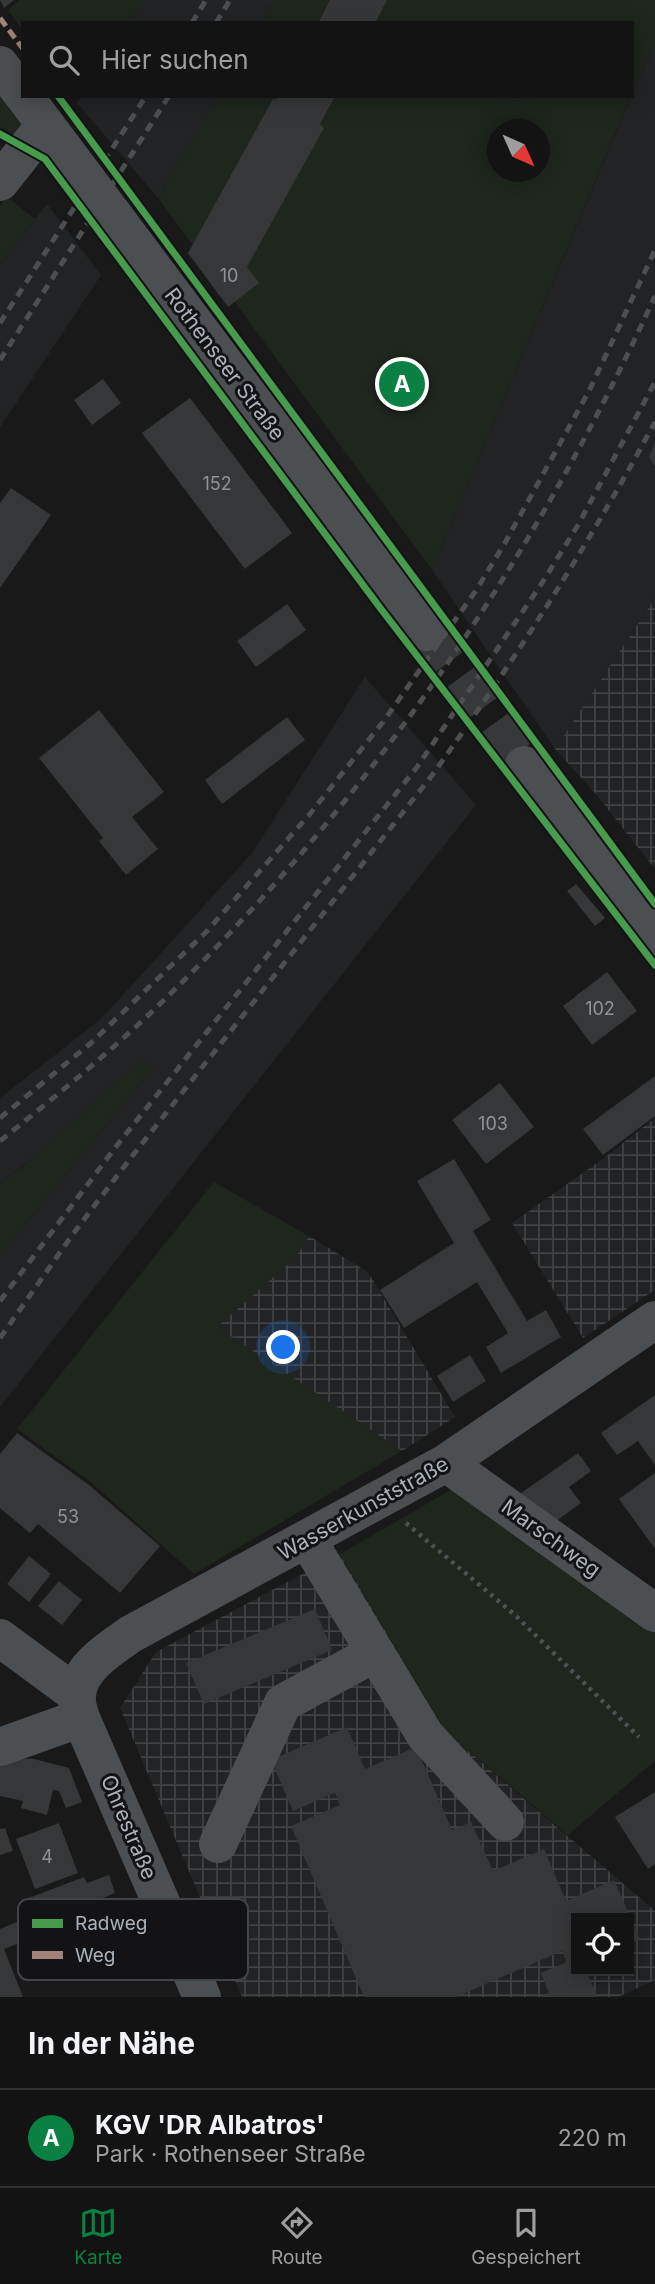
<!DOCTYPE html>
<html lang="de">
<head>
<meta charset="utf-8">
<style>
	body { margin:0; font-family:Inter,sans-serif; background:#1c1c1c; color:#f1f3f6 }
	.controls { position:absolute; right:21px; bottom:21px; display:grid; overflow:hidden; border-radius:0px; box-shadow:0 4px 18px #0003 }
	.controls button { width:63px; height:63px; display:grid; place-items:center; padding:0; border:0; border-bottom:2px solid #323233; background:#131313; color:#f1f3f6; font:35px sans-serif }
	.compass { position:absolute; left:487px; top:119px; width:63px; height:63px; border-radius:50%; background:#131313; box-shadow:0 4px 18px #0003; rotate:135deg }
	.you { position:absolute; left:284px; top:1348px; width:24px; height:24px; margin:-18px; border:5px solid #fff; border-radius:50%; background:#1a73e8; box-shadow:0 0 0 10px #1a73e833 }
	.badge { display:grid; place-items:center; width:46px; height:46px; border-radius:50%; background:#0b8043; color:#fff; font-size:23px; font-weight:700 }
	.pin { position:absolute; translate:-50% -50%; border:4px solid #fff; box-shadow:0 2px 7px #0006 }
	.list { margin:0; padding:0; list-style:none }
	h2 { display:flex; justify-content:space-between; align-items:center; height:91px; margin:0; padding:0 28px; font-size:30px }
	h2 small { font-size:23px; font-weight:400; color:#9d9ea0 }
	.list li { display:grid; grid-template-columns:46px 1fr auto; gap:21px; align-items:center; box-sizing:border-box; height:98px; padding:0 28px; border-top:2px solid #323233 }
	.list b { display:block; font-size:26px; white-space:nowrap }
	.list p { margin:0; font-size:23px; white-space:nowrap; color:#9d9ea0 }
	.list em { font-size:23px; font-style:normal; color:#9d9ea0 }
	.icon { flex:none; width:38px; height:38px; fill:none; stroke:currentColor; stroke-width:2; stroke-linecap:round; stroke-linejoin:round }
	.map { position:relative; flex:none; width:655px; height:1997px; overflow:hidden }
	.search { position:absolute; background:#131313; box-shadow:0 4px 18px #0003; left:21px; right:21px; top:21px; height:77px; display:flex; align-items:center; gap:18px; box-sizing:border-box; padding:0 24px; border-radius:0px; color:#9d9ea0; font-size:26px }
	.sheet { height:189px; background:#131313 }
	nav { display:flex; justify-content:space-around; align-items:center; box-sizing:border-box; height:98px; border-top:2px solid #323233; background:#131313; font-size:19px; color:#9d9ea0 }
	nav a { display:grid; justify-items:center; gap:4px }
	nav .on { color:#0b8043 }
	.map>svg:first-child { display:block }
</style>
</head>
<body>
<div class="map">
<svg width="655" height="1997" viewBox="0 0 655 1997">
	<defs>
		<pattern id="industrial-grid" width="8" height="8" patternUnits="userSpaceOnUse" patternTransform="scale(1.75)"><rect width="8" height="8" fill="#222325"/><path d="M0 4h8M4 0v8" fill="none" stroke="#3f4143"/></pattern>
	</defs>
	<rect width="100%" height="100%" fill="#191919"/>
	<!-- built -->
	<path fill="#222325" d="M144,0H275L262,23H129Z
		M655,40V598L555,749L432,570Z
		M82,96H218L158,198L77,103Z
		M47,204L101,275L0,427V264Z
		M365,677L476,805L0,1407V1255L153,1068L0,1183V1098L102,1018L252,853Z"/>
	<!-- industrial -->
	<path fill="url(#industrial-grid)" fill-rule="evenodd" d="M655,598V869L595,793L555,749Z
		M655,1118V1290L583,1338L512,1223L604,1158Z
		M309,1236L368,1272L455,1417L402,1451L216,1327L295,1258Z
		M340,1554L444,1730L655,1911V1980L618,1997H242L120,1708L156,1652ZM576,1918H629V1971H576Z"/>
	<!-- green -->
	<path fill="#1f261e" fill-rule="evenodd" d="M20,0H144L129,23H23V30L8,10Z
		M275,0H655V40L632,94V23H262Z
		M0,90L30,130L25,141L0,127Z
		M218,96H631L432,570L158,198ZM498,130H540V172H498Z
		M7,197L35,219L0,264V205Z
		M143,1059L153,1068L0,1255V1183L26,1164Z
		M214,1182L309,1236L295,1258L217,1327L402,1451L194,1574L92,1483L17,1429Z
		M459,1485L655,1624V1761L568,1835L444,1730L340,1554Z"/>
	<!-- building -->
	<path fill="#363738" d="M0,0H14L4,8Z
		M330,0H387L375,23H318Z
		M278,96H335L320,124L324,128L247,267L259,283L228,307L188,253L273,99L276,100Z
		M103,379L121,403L92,425L74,400Z
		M190,398L292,533L245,569L142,433Z
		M655,442V466L649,457Z
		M11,488L51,515L0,588V503Z
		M287,604L306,630L256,667L237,641Z
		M99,710L164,792L132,817L158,849L126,875L99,841L103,838L39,758Z
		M287,717L305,740L222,804L205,780Z
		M576,884L605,918L595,926L567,891Z
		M607,972L637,1011L592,1045L563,1006Z
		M655,1076V1116L603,1155L583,1129Z
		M500,1083L534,1127L486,1164L452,1120Z
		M454,1159L491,1220L473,1231L527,1321L546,1310L561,1337L501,1373L486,1347L508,1333L477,1282L404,1328L380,1290L454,1243L417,1181Z
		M470,1355L486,1381L453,1402L437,1376Z
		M655,1395V1465L638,1441L617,1455L601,1433Z
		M17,1433L89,1485L160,1546L120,1593L38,1524L30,1533L0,1508V1454Z
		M578,1453L591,1471L569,1487L581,1503L555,1522L517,1496Z
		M655,1473V1549L619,1499Z
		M29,1556L51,1574L29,1602L7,1584Z
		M59,1581L82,1600L62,1625L38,1606Z
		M315,1609L332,1650L204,1704L186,1663Z
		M347,1727L365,1769L416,1747L452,1830L471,1822L493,1871L544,1849L566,1901L614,1880L640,1939L629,1944V1918H576V1971H586L598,1997H539L549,1993L541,1973L567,1962L562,1951L456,1997H364L291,1826L340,1805L335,1793L293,1811L271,1760Z
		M14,1758L34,1759L69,1768L82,1802L66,1808L59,1791L53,1790L47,1815L21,1808L23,1801L0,1796V1763Z
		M655,1792V1864L648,1869L615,1817Z
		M59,1823L78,1873L35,1889L16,1839Z
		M5,1828L13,1851L0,1855V1829Z
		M109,1875L115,1893L30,1927L21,1901L84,1877L87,1883Z
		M24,1919L30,1939L4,1949L23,1997H0V1929Z"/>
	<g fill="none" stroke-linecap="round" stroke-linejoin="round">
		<!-- minor-tunnel -->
		<path stroke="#363839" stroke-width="38" stroke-dasharray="38 19" stroke-linecap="butt" d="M426,632L524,765"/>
		<!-- path -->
		<path stroke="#4f5053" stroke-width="4.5" stroke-dasharray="3.5 5" stroke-linecap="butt" d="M406,1523L515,1615L639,1737"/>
		<!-- minor -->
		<path stroke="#4c4f52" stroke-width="38" d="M0,65L23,95
			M24,96L426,632
			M0,182L45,125
			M524,765L655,937
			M446,1463L655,1613
			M307,1539L425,1735L505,1822
			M0,1638L76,1694
			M0,1747L81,1718
			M218,1844L283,1703L375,1653
			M202,1997L81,1718C79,1711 76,1704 77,1696C78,1668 111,1648 131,1634L446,1463L655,1320"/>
		<!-- rail -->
		<path stroke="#4c4f51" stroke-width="5" stroke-dasharray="9 7" stroke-linecap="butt" d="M192,23L206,0
			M216,23L230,0
			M0,323L146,96
			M0,360L169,96
			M0,1118L91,1043L207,931L309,815L383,722L477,589L506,541L589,391L655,250
			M0,1141C56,1096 113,1050 164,1000C371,798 535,559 655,296
			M0,1301L118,1144L417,767L542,583L578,525L655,382
			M0,1338L73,1234L133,1155L430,778C513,663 588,546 655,422"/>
		<!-- quiet -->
		<path stroke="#a18479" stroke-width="5" stroke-dasharray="10 5" stroke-linecap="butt" d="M0,18L23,49"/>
		<!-- cycleway casing -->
		<g stroke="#131315" stroke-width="11">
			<path id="cycleway" d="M58,96L655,904
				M0,134L45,159L381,609L655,965"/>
		</g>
		<!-- cycleway -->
		<use href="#cycleway" stroke="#469c4c" stroke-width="7"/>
	</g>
	<g text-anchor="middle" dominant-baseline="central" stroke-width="6" stroke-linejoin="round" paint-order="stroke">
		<!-- number labels -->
		<g font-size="18" fill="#8c939a">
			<text x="229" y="275">10</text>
			<text x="217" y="483">152</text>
			<text x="600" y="1008">102</text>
			<text x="493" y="1123">103</text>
			<text x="68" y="1516">53</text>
			<text x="47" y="1856">4</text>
		</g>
		<!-- street labels -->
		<g font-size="21" fill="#a9b2bb" stroke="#131315">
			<text transform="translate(225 364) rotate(53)">Rothenseer Straße</text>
			<text transform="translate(363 1508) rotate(-29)">Wasserkunststraße</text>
			<text transform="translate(551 1538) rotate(36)">Marschweg</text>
			<text transform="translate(129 1827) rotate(67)">Ohrestraße</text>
		</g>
	</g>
	<!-- legend -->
	<rect x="18" y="1899" width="230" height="81" rx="10" fill="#131315" stroke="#404347" stroke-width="2"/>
	<rect x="32" y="1919" width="31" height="9" fill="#469c4c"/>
	<rect x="32" y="1951" width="31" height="8" fill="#a18479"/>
	<g font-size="19" fill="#a9b2bb">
		<text x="75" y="1930">Radweg</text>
		<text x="75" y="1962">Weg</text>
	</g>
</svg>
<div class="controls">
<button><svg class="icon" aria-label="locate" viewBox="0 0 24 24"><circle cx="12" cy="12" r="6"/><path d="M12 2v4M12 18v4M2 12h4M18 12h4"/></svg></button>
</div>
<svg class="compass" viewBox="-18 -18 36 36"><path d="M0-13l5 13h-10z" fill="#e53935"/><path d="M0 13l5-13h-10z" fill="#9d9ea0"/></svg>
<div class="you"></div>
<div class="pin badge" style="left:402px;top:384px">A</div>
<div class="search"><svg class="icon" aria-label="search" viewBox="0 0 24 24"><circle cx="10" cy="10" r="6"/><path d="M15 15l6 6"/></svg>Hier suchen</div>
</div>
<section class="sheet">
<h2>In der Nähe<small></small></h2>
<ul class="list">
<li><span class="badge">A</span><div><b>KGV 'DR Albatros'</b><p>Park · Rothenseer Straße</p></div><em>220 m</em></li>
</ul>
</section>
<nav>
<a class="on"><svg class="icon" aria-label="map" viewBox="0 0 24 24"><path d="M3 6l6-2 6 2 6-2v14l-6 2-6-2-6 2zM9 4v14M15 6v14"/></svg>Karte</a>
<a><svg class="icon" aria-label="directions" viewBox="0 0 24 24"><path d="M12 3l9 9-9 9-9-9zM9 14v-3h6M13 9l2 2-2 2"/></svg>Route</a>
<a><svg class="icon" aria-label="saved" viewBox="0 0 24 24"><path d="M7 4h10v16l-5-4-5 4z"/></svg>Gespeichert</a>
</nav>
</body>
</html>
